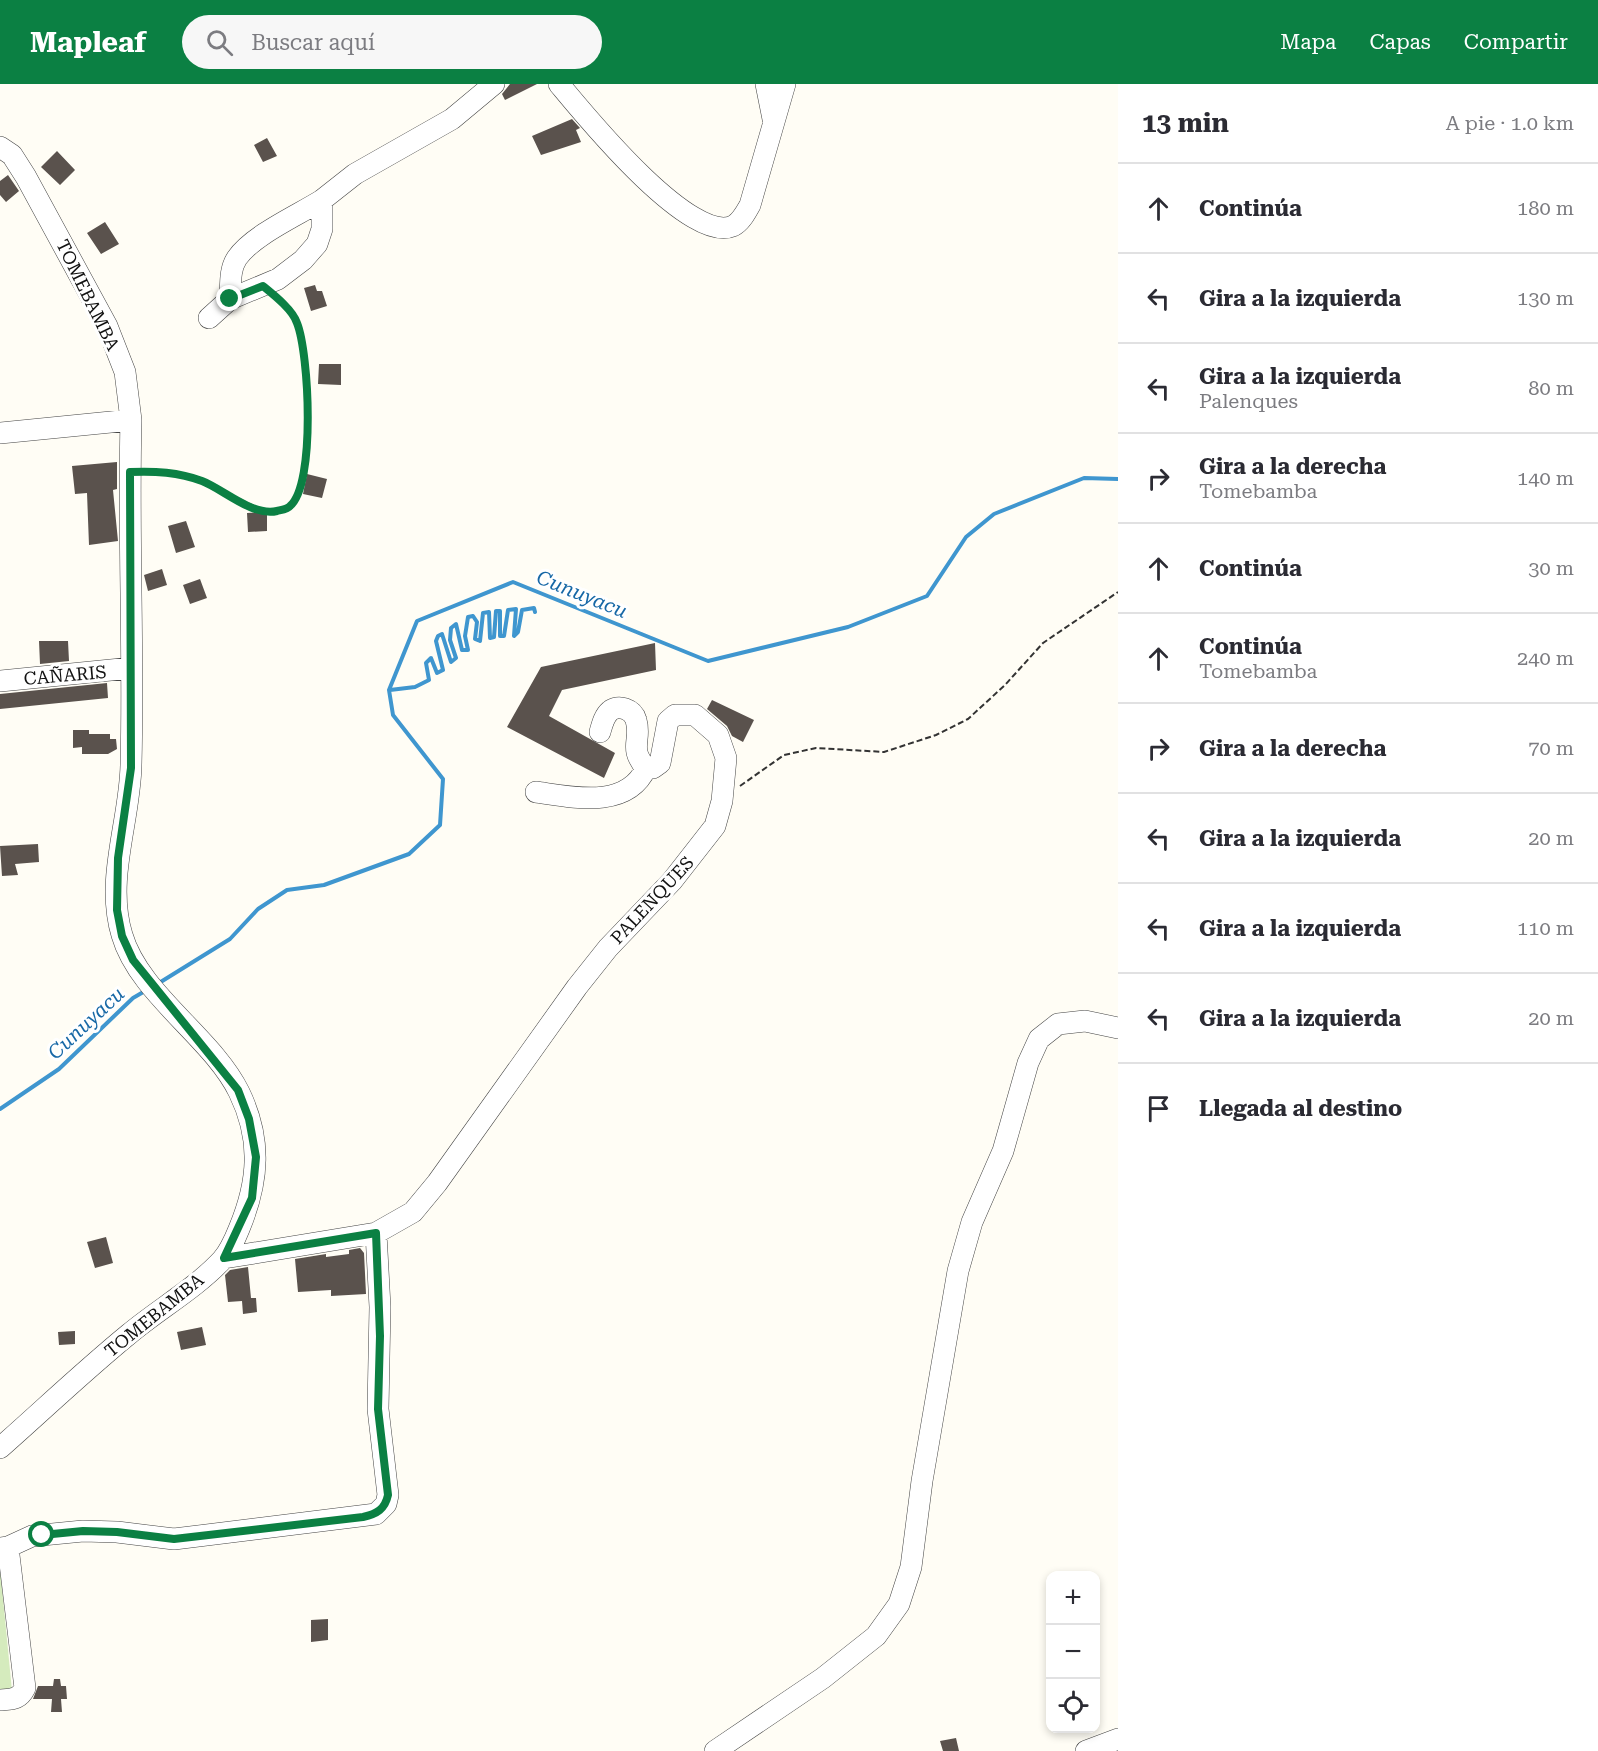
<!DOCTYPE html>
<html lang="es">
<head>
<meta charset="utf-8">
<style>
	body { margin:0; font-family:"Roboto Serif",serif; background:#f7f7f7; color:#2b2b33 }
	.controls { position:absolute; right:18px; bottom:18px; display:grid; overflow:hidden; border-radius:12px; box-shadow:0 3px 9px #0003 }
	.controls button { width:54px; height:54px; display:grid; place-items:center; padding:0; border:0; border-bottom:2px solid #e1e1e2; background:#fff; color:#2b2b33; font:30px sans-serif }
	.stop { position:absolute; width:18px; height:18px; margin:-14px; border:4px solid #0b8043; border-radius:50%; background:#fff }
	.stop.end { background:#0b8043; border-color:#fff; box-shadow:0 2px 6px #0008 }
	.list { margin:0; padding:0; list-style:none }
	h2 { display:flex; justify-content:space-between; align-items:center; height:78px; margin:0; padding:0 24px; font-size:26px }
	h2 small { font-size:20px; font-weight:400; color:#7c7c81 }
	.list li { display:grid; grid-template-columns:39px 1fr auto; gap:18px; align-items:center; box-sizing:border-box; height:90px; padding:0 24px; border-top:2px solid #e1e1e2 }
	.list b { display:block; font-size:22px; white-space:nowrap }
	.list p { margin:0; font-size:20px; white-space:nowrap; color:#7c7c81 }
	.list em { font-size:20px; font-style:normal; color:#7c7c81 }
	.icon { flex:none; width:33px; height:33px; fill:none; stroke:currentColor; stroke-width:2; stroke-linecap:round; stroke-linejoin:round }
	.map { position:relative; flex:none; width:1118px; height:1667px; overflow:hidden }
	header { display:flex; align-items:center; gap:36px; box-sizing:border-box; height:84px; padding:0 30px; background:#0b8043; color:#fff }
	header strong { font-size:28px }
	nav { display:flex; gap:33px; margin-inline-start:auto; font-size:21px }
	.search { width:420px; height:54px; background:#f7f7f7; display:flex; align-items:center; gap:15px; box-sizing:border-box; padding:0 21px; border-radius:33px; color:#7c7c81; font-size:22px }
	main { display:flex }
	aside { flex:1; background:#fff }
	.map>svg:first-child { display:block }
</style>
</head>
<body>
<header>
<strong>Mapleaf</strong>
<div class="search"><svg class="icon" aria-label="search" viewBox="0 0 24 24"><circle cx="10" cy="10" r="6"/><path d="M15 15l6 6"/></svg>Buscar aquí</div>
<nav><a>Mapa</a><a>Capas</a><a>Compartir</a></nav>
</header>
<main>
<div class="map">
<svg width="1118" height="1667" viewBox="0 0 1118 1667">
	<rect width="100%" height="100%" fill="#fffdf5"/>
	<!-- green -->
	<path fill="#d5ebbd" d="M0,1483L12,1607L0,1608Z"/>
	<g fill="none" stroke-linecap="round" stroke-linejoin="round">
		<!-- stream -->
		<path stroke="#3f96cf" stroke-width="4" d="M390,606L415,603L429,596L426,579L431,574L437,589L443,586L436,557L438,552L442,550L451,578L456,574L450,556L451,544L456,540L462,566H468L465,552L468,533L473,532L477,538L475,555L480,557L483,529L489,528L490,554L494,553L496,527H500V552H504L508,526L516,525L514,552L518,548L522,526L534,524L535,528
			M159,899L230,855L258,825L287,806L324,801L409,770L440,741L443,695L393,631L389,606L417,537L513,498L708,577L848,543L927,512L966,453L994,430L1084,394L1118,395
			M0,1025L59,985L133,914L145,907"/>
	</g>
	<!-- building -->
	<path fill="#5a524d" d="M510,0H537L505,16L502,10Z
		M572,35L580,44L576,46L581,58L541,71L532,52Z
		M267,54L277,72L263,78L254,61Z
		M57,67L75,86L60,101L41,83Z
		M8,91L19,107L6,118L0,111V97Z
		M105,138L119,160L101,170L87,149Z
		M315,201L317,207H322L327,222L311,227L304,204Z
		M319,280H341V301L318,300Z
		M117,378V405L113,406L118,457L89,461L87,409L75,410L72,382Z
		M307,390L327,395L322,414L303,410Z
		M267,428V447L248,448L247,429Z
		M186,437L195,463L176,469L168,442Z
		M162,485L167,501L148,507L144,491Z
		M200,495L207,514L190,520L183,501Z
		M39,557H68L69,577L40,580Z
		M655,559L656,586L562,606L549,632L615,669L604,694L507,643L541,583Z
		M107,599L108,614L0,625V610Z
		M712,616L754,636L743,658L732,652L727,642L707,625Z
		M73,646H89V650H110V655H116L117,665L108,670H82V663L73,664Z
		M38,760L39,778L15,780L18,791L2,792L0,762Z
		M106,1153L113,1179L95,1184L87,1158Z
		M360,1164L364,1169L366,1210L331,1212V1206L298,1208L295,1175L326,1170V1173L349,1170V1166Z
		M248,1183L251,1214H256L257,1228L243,1230L242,1217L228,1218L225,1191L230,1186Z
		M202,1243L206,1261L181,1266L177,1248Z
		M75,1247V1260L59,1261L58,1248Z
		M328,1535V1556L311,1558V1536Z
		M54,1595H60L61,1602H66L67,1615H61L62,1628H51L52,1615H33L38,1602H53Z
		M956,1654L959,1667H943L940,1657Z"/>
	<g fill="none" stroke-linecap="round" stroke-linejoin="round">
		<!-- minor casing -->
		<g stroke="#444" stroke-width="22">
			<path id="minor" d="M559,0C584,30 690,161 733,142C741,138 746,128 750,121L785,0
				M766,0L773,35
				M0,63L12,71L26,93L107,242L125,288L131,336C128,451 134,566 131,681C130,737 105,795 122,851C139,910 212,953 239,1008C262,1055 259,1097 239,1145C235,1155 229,1168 222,1176C196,1204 159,1225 129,1250C85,1286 43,1326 0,1364
				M230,215C231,201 229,186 237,174C253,151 298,131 322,116
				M209,234L230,215L278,195L303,176L317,160L322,145V116L355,90L452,35L494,0
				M0,349L131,336
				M0,597L131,584
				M536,708C572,713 627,726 646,684
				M224,1174L376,1149L413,1128L437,1099L577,903L608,864L672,797L715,742L722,717L726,674L718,651L695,631H675L668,637L660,679L653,684H646C628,664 642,656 636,636C633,625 618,620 610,627C604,632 602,641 600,648
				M8,1463L32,1452L83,1447L117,1448L174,1455L376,1430L386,1420L388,1411L378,1325L380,1223L376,1149
				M0,1464L8,1463L25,1604C19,1616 12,1615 0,1616
				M715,1667L823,1594L876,1552L899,1520L911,1483L922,1397L958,1187L972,1138L1003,1067L1028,979L1039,955L1058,940L1085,937L1118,944
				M1086,1667L1118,1655"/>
		</g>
		<!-- path -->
		<path stroke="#333" stroke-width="2" stroke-dasharray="6 3" stroke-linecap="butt" d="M147,387C246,384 304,514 308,320C309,299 307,252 296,234C291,227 283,221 276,215
			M740,702L784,671L816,664L884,668L936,651L968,635L1005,601L1043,559L1118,508"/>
		<!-- minor -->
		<use href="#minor" stroke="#fff" stroke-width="21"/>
	</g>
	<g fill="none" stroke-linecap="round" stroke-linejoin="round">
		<!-- route -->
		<path stroke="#0b8043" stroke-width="8" d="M42,1451L83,1447L117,1448L174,1455L363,1433C377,1430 385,1425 388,1411L378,1325L380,1252L376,1149L224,1174L252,1114L256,1073L249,1035L238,1006L133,876L122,852L117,826L118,774L131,684L130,388C155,387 178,388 202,397C223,405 253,433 277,427C281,426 288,425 290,422C316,400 309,269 297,239C293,226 274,211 263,202L230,215"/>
	</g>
	<g text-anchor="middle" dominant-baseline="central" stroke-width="6" stroke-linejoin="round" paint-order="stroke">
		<!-- street labels -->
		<g font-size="18" fill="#111" stroke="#fff">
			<text transform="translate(88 211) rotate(64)">TOMEBAMBA</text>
			<text transform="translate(65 591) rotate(-5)">CAÑARIS</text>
			<text transform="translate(652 816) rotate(-47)">PALENQUES</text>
			<text transform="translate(154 1231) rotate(-39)">TOMEBAMBA</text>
		</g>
		<!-- water labels -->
		<g font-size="20" font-style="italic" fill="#1768a6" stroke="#fff">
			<text transform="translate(582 510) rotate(22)">Cunuyacu</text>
			<text transform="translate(86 939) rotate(-43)">Cunuyacu</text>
		</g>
	</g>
</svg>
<div class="controls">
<button>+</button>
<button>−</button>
<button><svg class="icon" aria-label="locate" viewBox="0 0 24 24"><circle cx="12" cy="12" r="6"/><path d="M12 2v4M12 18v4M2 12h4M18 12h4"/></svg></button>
</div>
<div class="stop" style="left:42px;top:1451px"></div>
<div class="stop end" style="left:230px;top:215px"></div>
</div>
<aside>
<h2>13 min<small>A pie · 1.0 km</small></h2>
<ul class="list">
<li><svg class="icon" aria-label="ahead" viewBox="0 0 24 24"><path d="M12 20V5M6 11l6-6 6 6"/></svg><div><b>Continúa</b></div><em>180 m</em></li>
<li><svg class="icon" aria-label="left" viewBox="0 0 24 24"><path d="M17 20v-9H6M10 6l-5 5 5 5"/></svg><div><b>Gira a la izquierda</b></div><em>130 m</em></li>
<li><svg class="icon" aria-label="left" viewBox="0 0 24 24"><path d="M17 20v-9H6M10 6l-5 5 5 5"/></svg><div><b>Gira a la izquierda</b><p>Palenques</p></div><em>80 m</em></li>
<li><svg class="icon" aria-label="right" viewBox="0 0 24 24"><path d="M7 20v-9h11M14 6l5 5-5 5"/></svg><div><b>Gira a la derecha</b><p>Tomebamba</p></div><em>140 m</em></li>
<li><svg class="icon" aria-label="ahead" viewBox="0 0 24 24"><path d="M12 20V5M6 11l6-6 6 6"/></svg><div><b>Continúa</b></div><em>30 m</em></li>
<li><svg class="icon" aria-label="ahead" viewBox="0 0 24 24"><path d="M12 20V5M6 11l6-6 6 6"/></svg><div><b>Continúa</b><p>Tomebamba</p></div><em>240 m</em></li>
<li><svg class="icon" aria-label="right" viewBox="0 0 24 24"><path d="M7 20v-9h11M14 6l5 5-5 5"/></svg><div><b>Gira a la derecha</b></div><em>70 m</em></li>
<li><svg class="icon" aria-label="left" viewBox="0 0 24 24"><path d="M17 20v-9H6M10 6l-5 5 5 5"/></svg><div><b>Gira a la izquierda</b></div><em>20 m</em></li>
<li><svg class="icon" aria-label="left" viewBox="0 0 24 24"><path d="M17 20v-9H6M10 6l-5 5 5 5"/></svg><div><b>Gira a la izquierda</b></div><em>110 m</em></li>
<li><svg class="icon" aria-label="left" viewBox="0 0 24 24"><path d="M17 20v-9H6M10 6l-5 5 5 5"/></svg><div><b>Gira a la izquierda</b></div><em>20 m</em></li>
<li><svg class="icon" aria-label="arrive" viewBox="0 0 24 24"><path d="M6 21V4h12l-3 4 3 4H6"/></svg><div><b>Llegada al destino</b></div></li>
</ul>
</aside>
</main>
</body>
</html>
